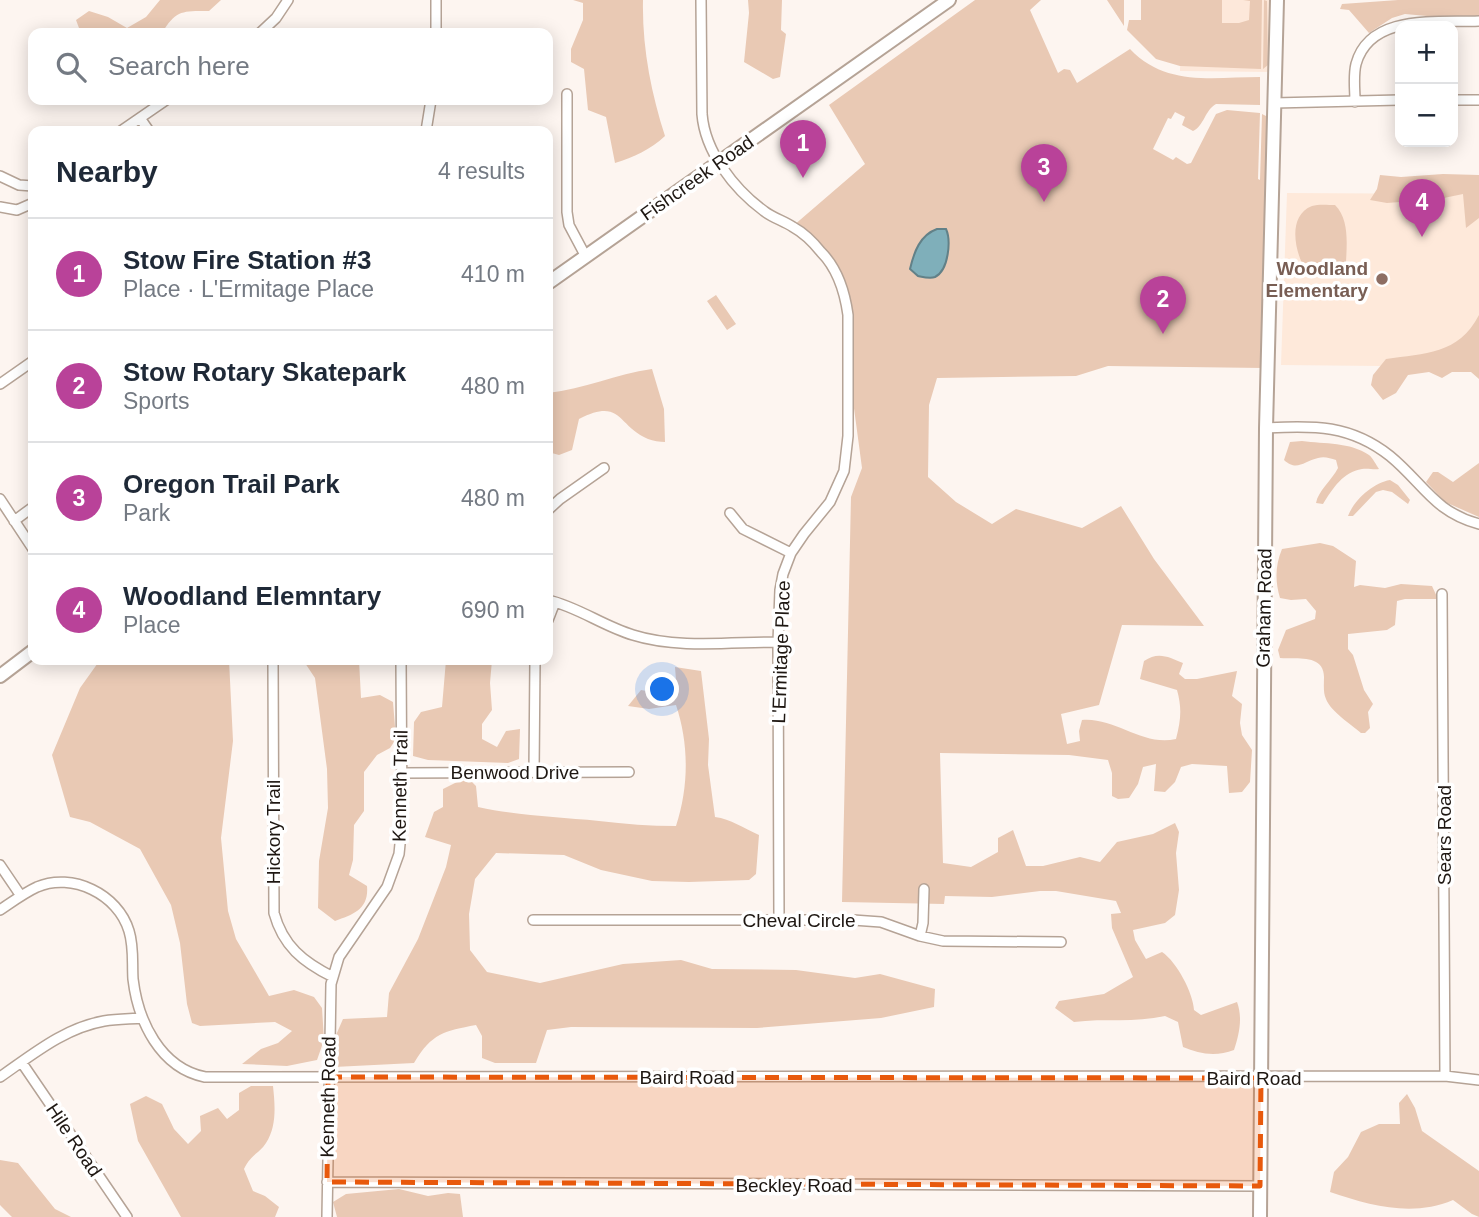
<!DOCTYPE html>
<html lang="en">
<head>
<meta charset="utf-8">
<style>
	body { margin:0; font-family:Helvetica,sans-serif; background:#f2f2f3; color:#1f2937 }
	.controls { position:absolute; right:21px; top:21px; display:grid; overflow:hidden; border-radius:14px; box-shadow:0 4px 18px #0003 }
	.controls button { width:63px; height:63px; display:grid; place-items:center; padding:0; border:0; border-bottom:2px solid #e0e1e3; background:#fff; color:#1f2937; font:35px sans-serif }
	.you { position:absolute; left:663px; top:690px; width:24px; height:24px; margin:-18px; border:5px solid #fff; border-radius:50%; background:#1a73e8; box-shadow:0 0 0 10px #1a73e833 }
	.badge { display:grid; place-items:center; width:46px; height:46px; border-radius:50%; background:#b94299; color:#fff; font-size:23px; font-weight:700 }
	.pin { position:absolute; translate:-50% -58px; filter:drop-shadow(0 2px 4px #0008) }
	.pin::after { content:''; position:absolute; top:37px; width:24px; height:21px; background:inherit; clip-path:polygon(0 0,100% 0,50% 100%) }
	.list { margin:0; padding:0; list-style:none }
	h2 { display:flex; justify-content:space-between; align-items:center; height:91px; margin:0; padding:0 28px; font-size:30px }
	h2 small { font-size:23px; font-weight:400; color:#747a83 }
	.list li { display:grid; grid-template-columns:46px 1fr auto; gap:21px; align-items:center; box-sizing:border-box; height:112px; padding:0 28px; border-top:2px solid #e0e1e3 }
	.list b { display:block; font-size:26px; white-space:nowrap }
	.list p { margin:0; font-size:23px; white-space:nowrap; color:#747a83 }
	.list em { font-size:23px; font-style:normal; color:#747a83 }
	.icon { flex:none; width:38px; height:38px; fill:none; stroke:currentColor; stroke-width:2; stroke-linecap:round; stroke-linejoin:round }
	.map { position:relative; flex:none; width:1479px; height:1217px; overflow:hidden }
	.search { position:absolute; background:#fff; box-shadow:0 4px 18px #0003; left:28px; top:28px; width:525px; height:77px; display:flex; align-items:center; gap:18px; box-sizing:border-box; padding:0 24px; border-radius:14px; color:#747a83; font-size:26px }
	.panel { position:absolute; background:#fff; box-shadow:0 4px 18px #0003; left:28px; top:126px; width:525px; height:539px; border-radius:14px }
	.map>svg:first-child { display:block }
</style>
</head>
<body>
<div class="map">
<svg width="1479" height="1217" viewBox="0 0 1479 1217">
	<rect width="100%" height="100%" fill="#fdf5f0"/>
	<!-- commercial -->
	<path fill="#fde8da" d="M1181,0H1277L1275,72L1180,71Z"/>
	<!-- built -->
	<path fill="#fee9da" d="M1287,193L1479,194V367L1281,365Z"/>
	<!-- green -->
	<path fill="#e9c9b4" d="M160,0H221L209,11C182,11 176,10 162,33H84L79,28L76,20L89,11L108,17L127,28L146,17Z
		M573,0H643C642,47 651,92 665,136C650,150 634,157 615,163L606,117L588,110L584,69L571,62V49L583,20V3Z
		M748,0H782L781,30L786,34L780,77L773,79L744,62L749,13Z
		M975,0H1041L1030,10L1058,73L1064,69L1070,70L1077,83L1130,49C1166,87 1213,77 1260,77V105L1216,104C1205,110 1204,126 1193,131L1182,125L1185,117L1175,112L1171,119L1168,118L1153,149L1173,160L1176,157L1187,164L1191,163L1216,114L1227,110L1260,113L1258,179L1260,180L1262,114L1268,117L1263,368L1108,366L1076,376L937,378L929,405L928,477L956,502L992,524L1016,509L1082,528L1121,506L1154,559L1204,626L1122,625L1099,705L1061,714L1067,744L1080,741L1079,731L1082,720C1115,717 1143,747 1176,739C1181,720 1182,708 1177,690L1140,679L1144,661C1158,651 1169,657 1183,663L1179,674L1185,679H1197L1237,671L1232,696L1242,704L1240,723L1242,735L1252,750L1250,782L1242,792L1229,793L1227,766L1192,764L1181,767L1175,782L1165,792L1154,791L1156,764L1143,767L1138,784L1129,798L1118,799L1112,796V773L1108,760L1069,755L940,753L943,863L971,867L998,852V838L1013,830L1026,866H1043L1080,857L1100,862L1117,842L1153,834L1175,823L1179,832L1176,853L1179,890L1175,915L1165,923L1133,930L1135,940L1146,959L1162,952C1177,962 1193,993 1194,1010L1201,1015L1237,1002C1243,1018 1239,1035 1234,1050C1216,1057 1199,1054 1183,1047L1178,1022L1165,1016C1135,1023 1104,1018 1074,1022L1055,1008L1059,1001L1104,994L1133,977L1112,928L1111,914L1121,913L1116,901L1056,891H1040L992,897L945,896L944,904L842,902L851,497L862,468L849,371L848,316L832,267L793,226L865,164L829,105Z
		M1107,0H1124V26Z
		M1141,0H1222V23H1239L1249,20L1250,1L1243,0H1262L1261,69L1180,66L1156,59L1127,30L1129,20H1141Z
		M1264,0L1267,1L1268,65L1263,69Z
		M1398,0H1479V17L1449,18L1405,14L1392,18L1369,33L1349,10L1340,9L1342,4Z
		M1443,174L1479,175V218L1466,228L1463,194L1439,199L1387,203L1370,200L1377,189L1380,175L1401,177Z
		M1335,205C1349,219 1347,242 1346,262C1330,269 1318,268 1302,263C1294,246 1289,215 1312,206C1318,204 1328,205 1335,205Z
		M716,295L736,324L727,330L707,301Z
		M1479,315V379L1471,372H1452L1442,378L1429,372L1408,375L1396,393L1383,400L1371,385L1373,375L1386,359C1425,353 1458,355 1479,315Z
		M652,369L664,409L665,442C660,442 653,441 648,439C617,426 622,397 579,419L572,450L559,455L548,452V393C584,389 616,374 652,369Z
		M1302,441C1325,444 1350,442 1369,455C1373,458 1376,465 1379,469C1374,470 1368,468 1362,469C1343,472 1333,488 1323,504L1316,503C1318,491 1332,480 1338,468L1336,460C1330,458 1324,456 1318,458C1304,461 1297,472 1284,460L1290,442Z
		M1479,463V517L1445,502L1426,482L1433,472H1438L1453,482Z
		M1390,480L1398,485L1410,500L1408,504L1392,492L1383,490L1376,492L1353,516H1348C1354,500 1373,483 1390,480Z
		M1320,543L1333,546L1356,561L1354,587L1360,585L1385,588L1401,584L1432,586L1438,599H1405L1397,601L1395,625L1387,630L1348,634V649L1353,655L1364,690L1373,704L1368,712L1370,728L1365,733H1361C1351,724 1331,712 1326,699C1323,693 1324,684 1324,677C1324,654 1297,659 1280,658L1278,650L1286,630L1315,619L1316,611L1306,599L1291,600L1280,598C1275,581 1275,566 1282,549Z
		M100,660H229L233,741L221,838L228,911L236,939L269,996L294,990L314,997L322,1008L324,1040L317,1060L287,1066L242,1064L261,1049L278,1043L292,1031L275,1022L200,1026L192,1023L187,1004L180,943L171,905L140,849L90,822L70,817L52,755L80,688Z
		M303,660H359L361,698L380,695L393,702L396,739L390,748L377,755L364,772V811L354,825L353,860L349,875L367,886C369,909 354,914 335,921L318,908L319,861L328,808L327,769L315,678Z
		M446,660H492L490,683L492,710L482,724V739L497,747L506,731L520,729L519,759L508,763L428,760L413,756L414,722L421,712L442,707Z
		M675,667L701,671L709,739L708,765L715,817C731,819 743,828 759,835L756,874L749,880L689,882L652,881L601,870L564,855L496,853L475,879L469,914L470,950L487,972L540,983L623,964L681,960L712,969L796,970L855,978L880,974L935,989L934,1007L881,1018L757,1028L571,1027L547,1030L536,1063H495L482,1058V1036L476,1025C444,1031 432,1033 414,1063L334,1067L336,1035L343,1019L387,1017L389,993L418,939L446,867L451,845L425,837L434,812L443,807V789L467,777L476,786L478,807C520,816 557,817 599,821C625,824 650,826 676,826C689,786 689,744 676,705L649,709L628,706L641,690L658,693H677Z
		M251,1086H273C275,1105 277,1126 266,1143C259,1154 251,1154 244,1169L253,1191L265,1196L279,1207L275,1217H181L138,1141L130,1104L146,1096L162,1104L174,1129L188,1144L201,1131L200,1116L218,1108L227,1119L239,1110V1093Z
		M1407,1094L1415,1108L1422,1131L1479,1171V1217L1472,1214L1453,1200C1413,1217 1371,1206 1330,1192L1334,1172L1348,1157L1361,1132L1379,1124H1400L1399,1103Z
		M0,1160L18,1163L55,1209L71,1217H12L0,1205Z
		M399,1189L428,1196L448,1193L460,1194L463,1217H337L333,1202L346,1194Z"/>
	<!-- water -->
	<path fill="#7fafba" stroke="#628188" stroke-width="2" d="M937,229H946C951,240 949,270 935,277C930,279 923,277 918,276L910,269C914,252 920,235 937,229Z"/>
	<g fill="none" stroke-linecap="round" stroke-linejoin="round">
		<!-- street casing -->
		<g stroke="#b5a396" stroke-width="12">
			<path id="street" d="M701,0L702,114C705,152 734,189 764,211C773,218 784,221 793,227C804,233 813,242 821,252C837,268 845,293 848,315V436L844,471L830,502L804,534L791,553L783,574L780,590L778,642L779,920
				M260,33L276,18L288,0
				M436,33V0
				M567,94V212L569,225L585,255
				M1453,100H1479
				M1355,102C1355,89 1353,76 1356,64C1370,13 1438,23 1479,21
				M1274,103L1400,100
				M140,118L149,131
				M121,131L166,100
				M426,131L431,100
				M0,176L19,185L33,186
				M0,207L17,210L33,203
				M0,384L33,361
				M1266,428C1314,425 1351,425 1390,456C1423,483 1434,512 1479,524
				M0,499L33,549
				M548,510L560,499L604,468
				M730,513L743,529L791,553
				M14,521L33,507
				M1442,594L1445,1076
				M548,600C578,607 603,626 633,635C677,649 732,642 778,642
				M548,620L555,602
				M273,660L274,913C283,946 303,962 333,977
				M534,772L535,660
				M401,773L629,772
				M0,865L21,896
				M0,910C12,902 24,893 37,887C72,872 118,894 129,931C134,947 132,963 133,979C138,1021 160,1068 205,1077L1445,1076L1479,1080
				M533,920H853L881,922L920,936L943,941L1061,942
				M920,936L923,923L924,889
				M22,1063L127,1217
				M0,1077C32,1055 64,1028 104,1021C117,1019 130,1019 142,1018
				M327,1182L1260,1186
				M327,1217L331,984L339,957L387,887L399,854L402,824L401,660"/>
		</g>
		<!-- secondary casing -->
		<g stroke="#b5a396" stroke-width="16">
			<path id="secondary" d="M548,283L949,0
				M0,676L33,651
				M1260,1217L1266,428L1277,0"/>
		</g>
		<!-- street -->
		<use href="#street" stroke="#fff" stroke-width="9"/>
		<!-- secondary -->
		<use href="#secondary" stroke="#fff" stroke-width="12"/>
	</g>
	<!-- marked area -->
	<path fill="#e8590c" fill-opacity="0.2" stroke="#e8590c" stroke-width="5" stroke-dasharray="14 9" stroke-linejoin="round" d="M328,1077L1261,1078L1260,1186L327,1182Z"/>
	<!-- markers -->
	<circle fill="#8d6e63" stroke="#fff" stroke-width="2.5" cx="1382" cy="279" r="7"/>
	<g text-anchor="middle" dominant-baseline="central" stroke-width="7" stroke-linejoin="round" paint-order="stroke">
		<!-- street labels -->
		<g font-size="19" fill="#1e1712" stroke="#fff">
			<text transform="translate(697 178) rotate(-35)">Fishcreek Road</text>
			<text transform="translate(1264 608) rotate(-89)">Graham Road</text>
			<text transform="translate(781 652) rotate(-88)">L'Ermitage Place</text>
			<text x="515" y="772">Benwood Drive</text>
			<text transform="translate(400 786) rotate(-89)">Kenneth Trail</text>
			<text transform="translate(273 832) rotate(-90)">Hickory Trail</text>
			<text transform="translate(1444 835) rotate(-90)">Sears Road</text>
			<text x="799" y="920">Cheval Circle</text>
			<text x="687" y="1077">Baird Road</text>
			<text x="1254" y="1078">Baird Road</text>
			<text transform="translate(328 1097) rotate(-89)">Kenneth Road</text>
			<text transform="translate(74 1140) rotate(56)">Hile Road</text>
			<text x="794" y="1185">Beckley Road</text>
		</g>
		<!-- education labels -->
		<g font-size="19" font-weight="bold" fill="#785e54" stroke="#fff" text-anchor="end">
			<text x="1368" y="268">Woodland<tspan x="1368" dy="22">Elementary</tspan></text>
		</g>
	</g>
</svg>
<div class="controls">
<button>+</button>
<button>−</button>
</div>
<div class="you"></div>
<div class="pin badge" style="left:803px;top:178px">1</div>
<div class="pin badge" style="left:1163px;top:334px">2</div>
<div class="pin badge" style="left:1044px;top:202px">3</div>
<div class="pin badge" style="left:1422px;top:237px">4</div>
<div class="search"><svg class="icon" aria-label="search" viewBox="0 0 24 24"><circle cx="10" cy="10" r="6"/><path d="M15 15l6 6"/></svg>Search here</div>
<section class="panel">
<h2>Nearby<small>4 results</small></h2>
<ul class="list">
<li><span class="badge">1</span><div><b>Stow Fire Station #3</b><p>Place · L'Ermitage Place</p></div><em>410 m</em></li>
<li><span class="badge">2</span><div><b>Stow Rotary Skatepark</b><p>Sports</p></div><em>480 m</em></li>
<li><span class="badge">3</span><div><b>Oregon Trail Park</b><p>Park</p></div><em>480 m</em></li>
<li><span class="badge">4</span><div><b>Woodland Elemntary</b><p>Place</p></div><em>690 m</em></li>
</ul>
</section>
</div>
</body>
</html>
